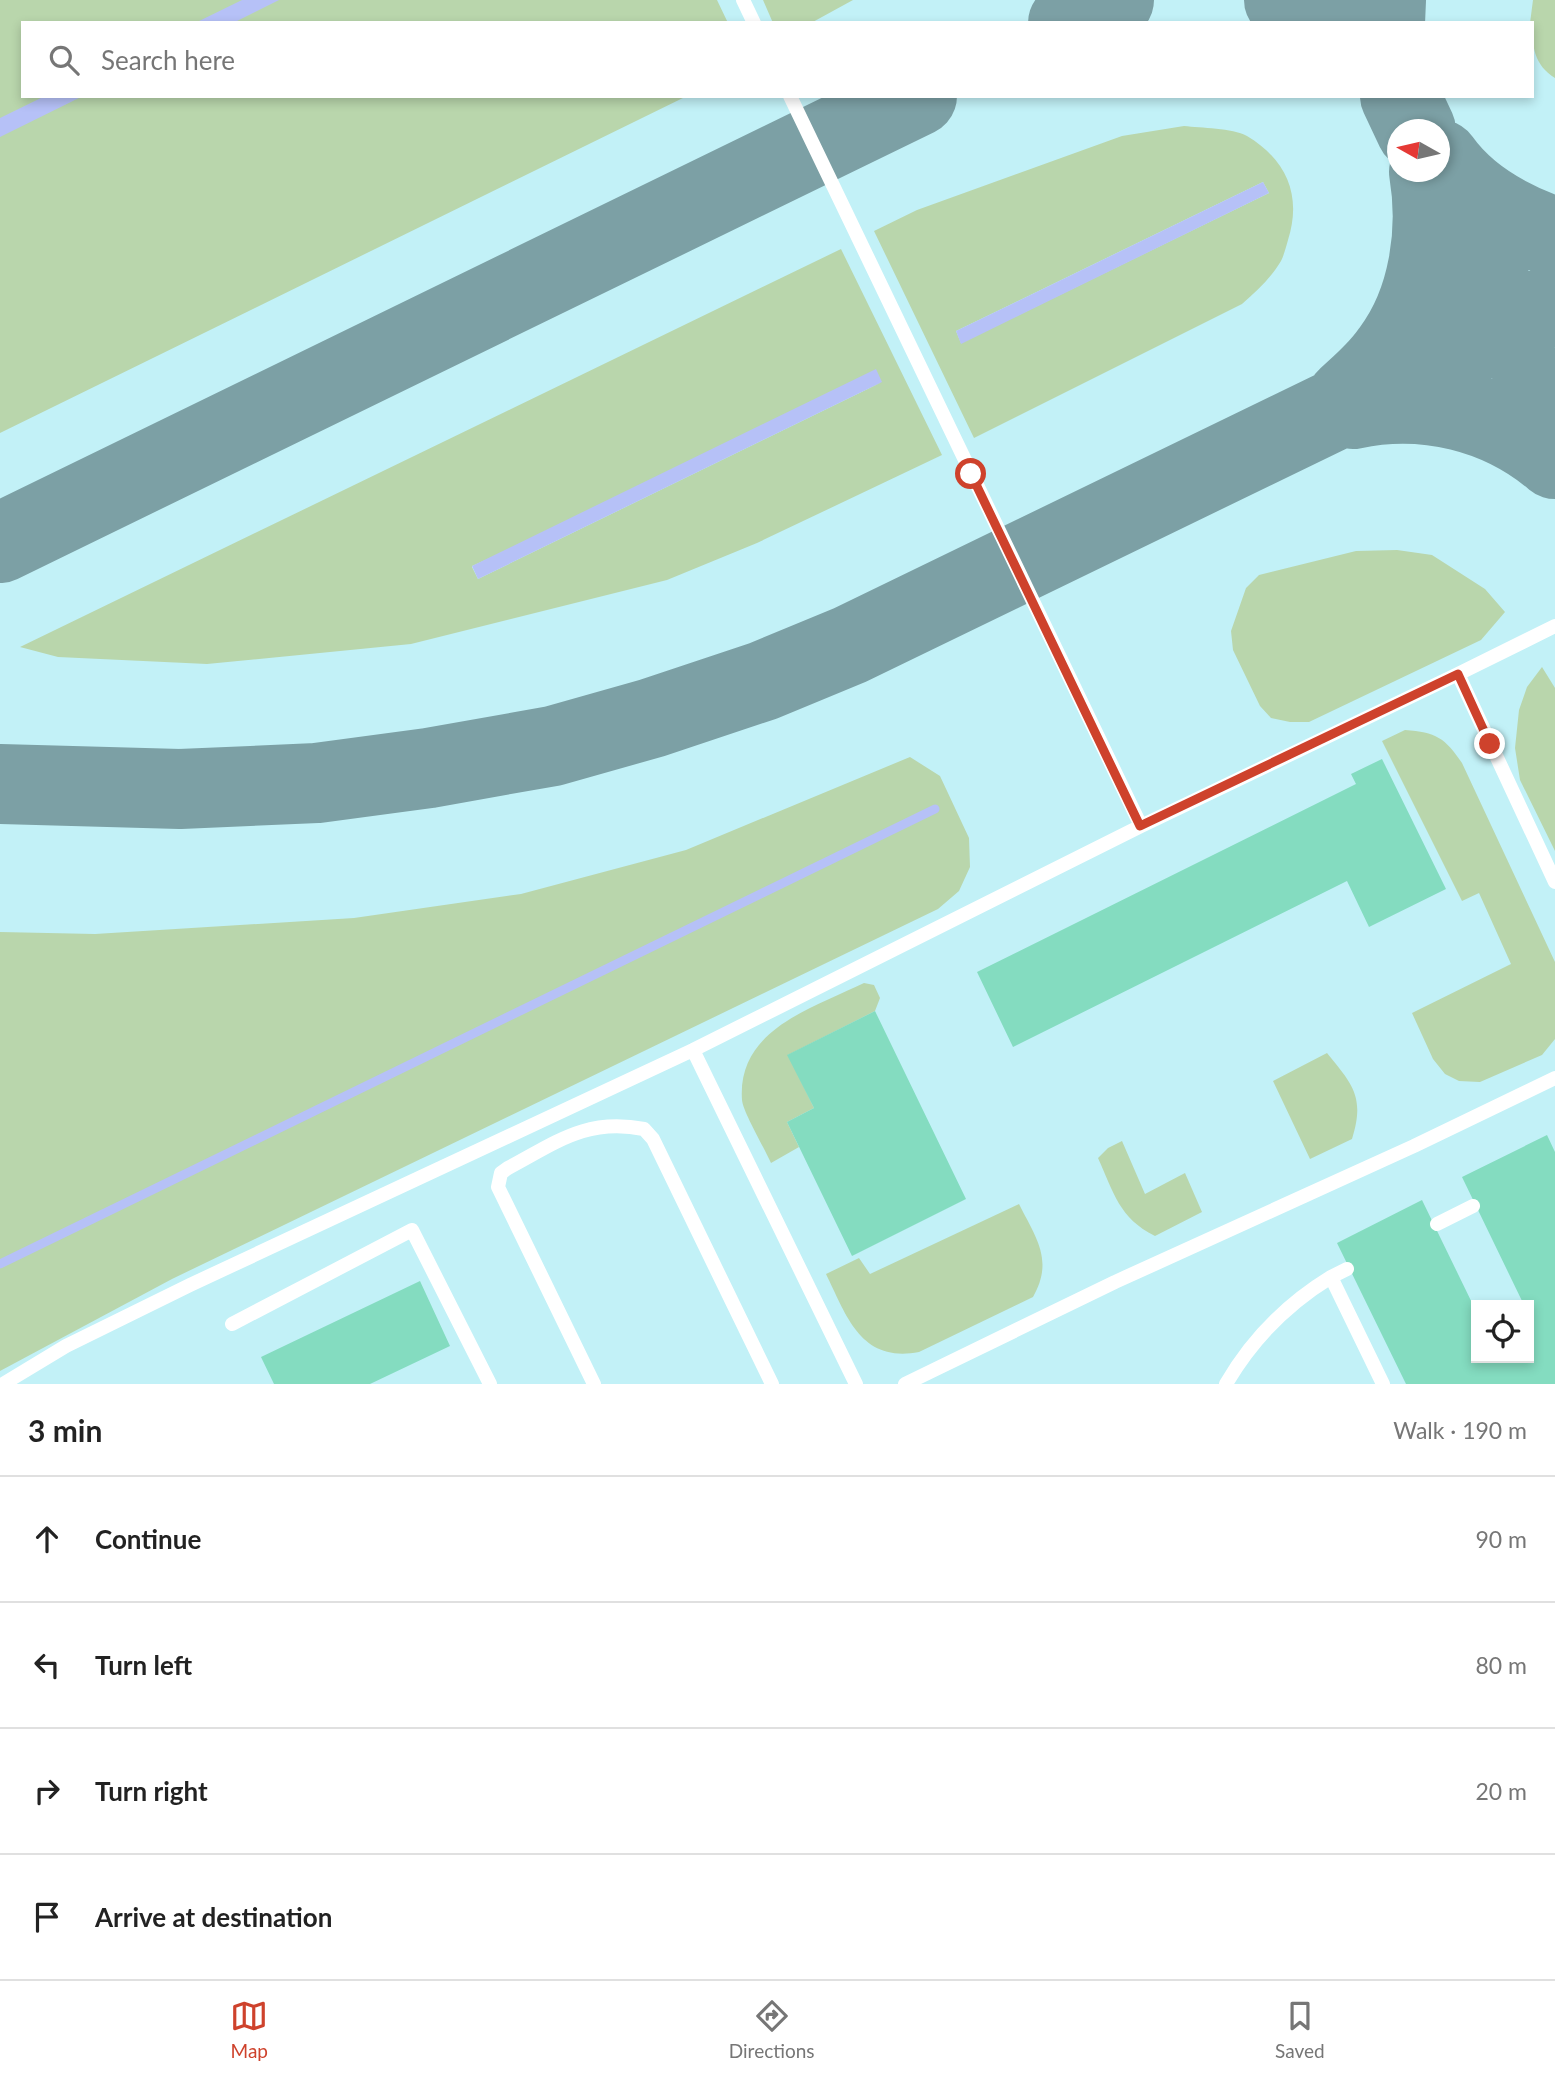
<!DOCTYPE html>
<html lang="en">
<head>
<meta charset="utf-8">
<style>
	body { margin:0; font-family:Lato,sans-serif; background:#f2f2f2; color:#222 }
	.controls { position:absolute; right:21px; bottom:21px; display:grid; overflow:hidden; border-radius:0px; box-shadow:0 4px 10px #0003 }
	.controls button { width:63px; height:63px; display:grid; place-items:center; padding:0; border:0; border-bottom:2px solid #e0e0e0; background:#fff; color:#222; font:35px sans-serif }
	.compass { position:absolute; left:1387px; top:119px; width:63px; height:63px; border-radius:50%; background:#fff; box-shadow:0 4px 10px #0003; rotate:278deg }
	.stop { position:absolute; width:21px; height:21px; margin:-16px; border:5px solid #ce422c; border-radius:50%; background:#fff }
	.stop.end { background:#ce422c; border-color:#fff; box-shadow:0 2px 7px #0008 }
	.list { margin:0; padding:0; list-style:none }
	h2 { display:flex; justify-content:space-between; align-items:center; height:91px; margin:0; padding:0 28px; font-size:30px }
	h2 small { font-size:23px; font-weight:400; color:#767676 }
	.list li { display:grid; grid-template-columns:46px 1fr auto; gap:21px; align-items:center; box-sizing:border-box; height:126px; padding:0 28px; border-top:2px solid #e0e0e0 }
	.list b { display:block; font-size:26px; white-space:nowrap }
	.list em { font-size:23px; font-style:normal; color:#767676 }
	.icon { flex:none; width:38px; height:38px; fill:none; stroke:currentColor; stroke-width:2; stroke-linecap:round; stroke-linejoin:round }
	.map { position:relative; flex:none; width:1555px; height:1384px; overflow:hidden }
	.search { position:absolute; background:#fff; box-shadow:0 4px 10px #0003; left:21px; right:21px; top:21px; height:77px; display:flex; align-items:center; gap:18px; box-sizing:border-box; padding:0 24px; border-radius:0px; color:#767676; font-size:26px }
	.sheet { height:595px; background:#fff }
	nav { display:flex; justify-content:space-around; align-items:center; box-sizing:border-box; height:98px; border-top:2px solid #e0e0e0; background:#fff; font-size:19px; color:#767676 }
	nav a { display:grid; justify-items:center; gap:4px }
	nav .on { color:#ce422c }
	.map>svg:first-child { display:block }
</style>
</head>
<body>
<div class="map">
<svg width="1555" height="1384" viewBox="0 0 1555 1384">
	<rect width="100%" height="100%" fill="#c2f1f7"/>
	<!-- green -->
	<path fill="#b9d6ac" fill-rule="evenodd" d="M0,0H717L728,23H23V96H687L0,433Z
		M763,0H853L811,23H773Z
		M1533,0H1555V78C1534,65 1532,46 1532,23H1530Z
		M1184,126C1201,128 1232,128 1247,136C1287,160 1302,196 1288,240C1286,247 1284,255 1281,261C1271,278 1257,291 1242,304L974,438L874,231L917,210L1122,136ZM1263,182L1269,193L961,343L956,331Z
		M841,249L942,455L757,543L667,580L411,644L207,664L58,657L20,647ZM882,382L478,579L472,567V566Z
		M1397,550L1432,555L1485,589L1505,612L1481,640L1309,722H1290L1271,718L1260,706L1233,650L1231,631L1246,588L1259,575L1356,551Z
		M1542,667L1555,688V851L1520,780L1515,748L1519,710L1527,687Z
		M1405,730C1436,732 1445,738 1462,763L1555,962V1039L1542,1055L1480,1082L1459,1081L1445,1074L1433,1059L1412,1013L1511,964L1479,893L1462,901L1382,741Z
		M910,757L940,776L969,838L970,867L959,891L938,909L172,1279L0,1371V932L95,934L354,918L521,894L686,850Z
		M864,983L874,985L880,998L875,1011L788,1055L814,1108L787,1122L799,1147L771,1163C765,1149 743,1112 742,1100C737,1029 813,1008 864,983Z
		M1327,1053C1353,1085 1365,1097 1352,1139L1310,1159L1273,1081Z
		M1122,1141L1145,1194L1185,1173L1202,1212L1155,1236C1119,1218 1114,1193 1098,1158L1108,1148Z
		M1019,1204C1036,1238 1054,1260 1033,1297L919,1352C861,1363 847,1317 826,1274L859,1258L870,1274Z"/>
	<!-- water -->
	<path fill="#b6c1f7" d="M242,0H279L233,23H195Z
		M45,96H83L0,137V118Z
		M1263,182L1269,193L961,344L956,331Z
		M876,369L882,382L478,579L472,566Z"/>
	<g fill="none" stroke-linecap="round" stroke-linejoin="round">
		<!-- stream -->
		<path stroke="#b6c1f7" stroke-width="9" d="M0,1264L935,809"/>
		<!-- taxiway -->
		<path stroke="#7ca0a5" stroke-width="80" d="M1284,0L1312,12L1328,23
			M1068,23L1114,0
			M1385,23L1386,0
			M1400,96L1416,130
			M1440,160C1467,198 1511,222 1555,237
			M1436,172L1555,416
			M1347,398C1363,384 1380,369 1392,351C1429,302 1439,231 1429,172
			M1353,409C1425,394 1499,412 1555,459
			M0,543L917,96
			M0,784L180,789L317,783L429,768L553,746L652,718L763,681L850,645L1555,303"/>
	</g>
	<!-- building -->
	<path fill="#84dcc0" d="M1382,759L1446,889L1369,927L1347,881L1013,1047L977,972L1356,784L1351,774Z
		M875,1011L966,1199L852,1256L787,1122L814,1108L787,1055Z
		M1547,1135L1555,1152V1384H1406L1337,1243L1422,1200L1476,1311V1358H1529V1305H1518L1523,1303L1462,1177Z
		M420,1281L450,1346L370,1384H274L261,1357Z"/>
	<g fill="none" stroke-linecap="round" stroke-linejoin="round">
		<!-- service -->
		<path stroke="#fff" stroke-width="14" d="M743,0L754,23
			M790,96L1141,826
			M1555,626L1458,674L1555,882
			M693,1050L856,1384
			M1437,1224L1473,1206
			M1331,1277L1347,1269
			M232,1324L412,1230L490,1384
			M3,1384L66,1346L190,1285L693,1050L1141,826L1458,674
			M594,1384L498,1187L501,1173L508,1168C557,1142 586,1118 644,1129L653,1139L772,1384
			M905,1384L1115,1282L1414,1146L1555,1078
			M1226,1384C1252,1339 1287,1304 1331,1277L1383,1384"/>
	</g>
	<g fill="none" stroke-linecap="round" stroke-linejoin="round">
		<!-- route -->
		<path stroke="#ce422c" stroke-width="9" d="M971,474L1140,826L1458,674L1490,744"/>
	</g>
</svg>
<div class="controls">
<button><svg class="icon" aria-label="locate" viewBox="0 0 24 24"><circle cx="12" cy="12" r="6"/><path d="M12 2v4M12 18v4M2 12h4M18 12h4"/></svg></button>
</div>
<svg class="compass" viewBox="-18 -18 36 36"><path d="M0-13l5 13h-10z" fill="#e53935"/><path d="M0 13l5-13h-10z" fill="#767676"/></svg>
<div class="stop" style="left:971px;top:474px"></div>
<div class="stop end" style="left:1490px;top:744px"></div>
<div class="search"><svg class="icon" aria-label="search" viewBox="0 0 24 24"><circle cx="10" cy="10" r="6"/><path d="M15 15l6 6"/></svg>Search here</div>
</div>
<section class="sheet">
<h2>3 min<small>Walk · 190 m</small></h2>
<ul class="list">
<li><svg class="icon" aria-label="ahead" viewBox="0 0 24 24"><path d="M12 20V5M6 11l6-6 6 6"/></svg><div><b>Continue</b></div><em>90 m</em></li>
<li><svg class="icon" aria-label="left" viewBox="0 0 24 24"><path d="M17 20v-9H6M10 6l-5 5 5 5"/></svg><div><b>Turn left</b></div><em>80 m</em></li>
<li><svg class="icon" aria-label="right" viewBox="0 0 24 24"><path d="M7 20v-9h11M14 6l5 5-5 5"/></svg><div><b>Turn right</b></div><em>20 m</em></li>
<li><svg class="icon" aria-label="arrive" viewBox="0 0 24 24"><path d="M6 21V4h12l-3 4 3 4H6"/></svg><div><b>Arrive at destination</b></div></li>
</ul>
</section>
<nav>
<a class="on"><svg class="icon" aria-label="map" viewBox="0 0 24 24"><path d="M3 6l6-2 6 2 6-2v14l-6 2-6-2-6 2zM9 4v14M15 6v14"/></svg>Map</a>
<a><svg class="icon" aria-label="directions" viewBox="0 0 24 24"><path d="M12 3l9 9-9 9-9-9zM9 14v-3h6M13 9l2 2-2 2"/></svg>Directions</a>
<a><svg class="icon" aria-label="saved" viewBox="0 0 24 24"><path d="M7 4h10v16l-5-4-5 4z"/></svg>Saved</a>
</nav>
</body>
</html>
